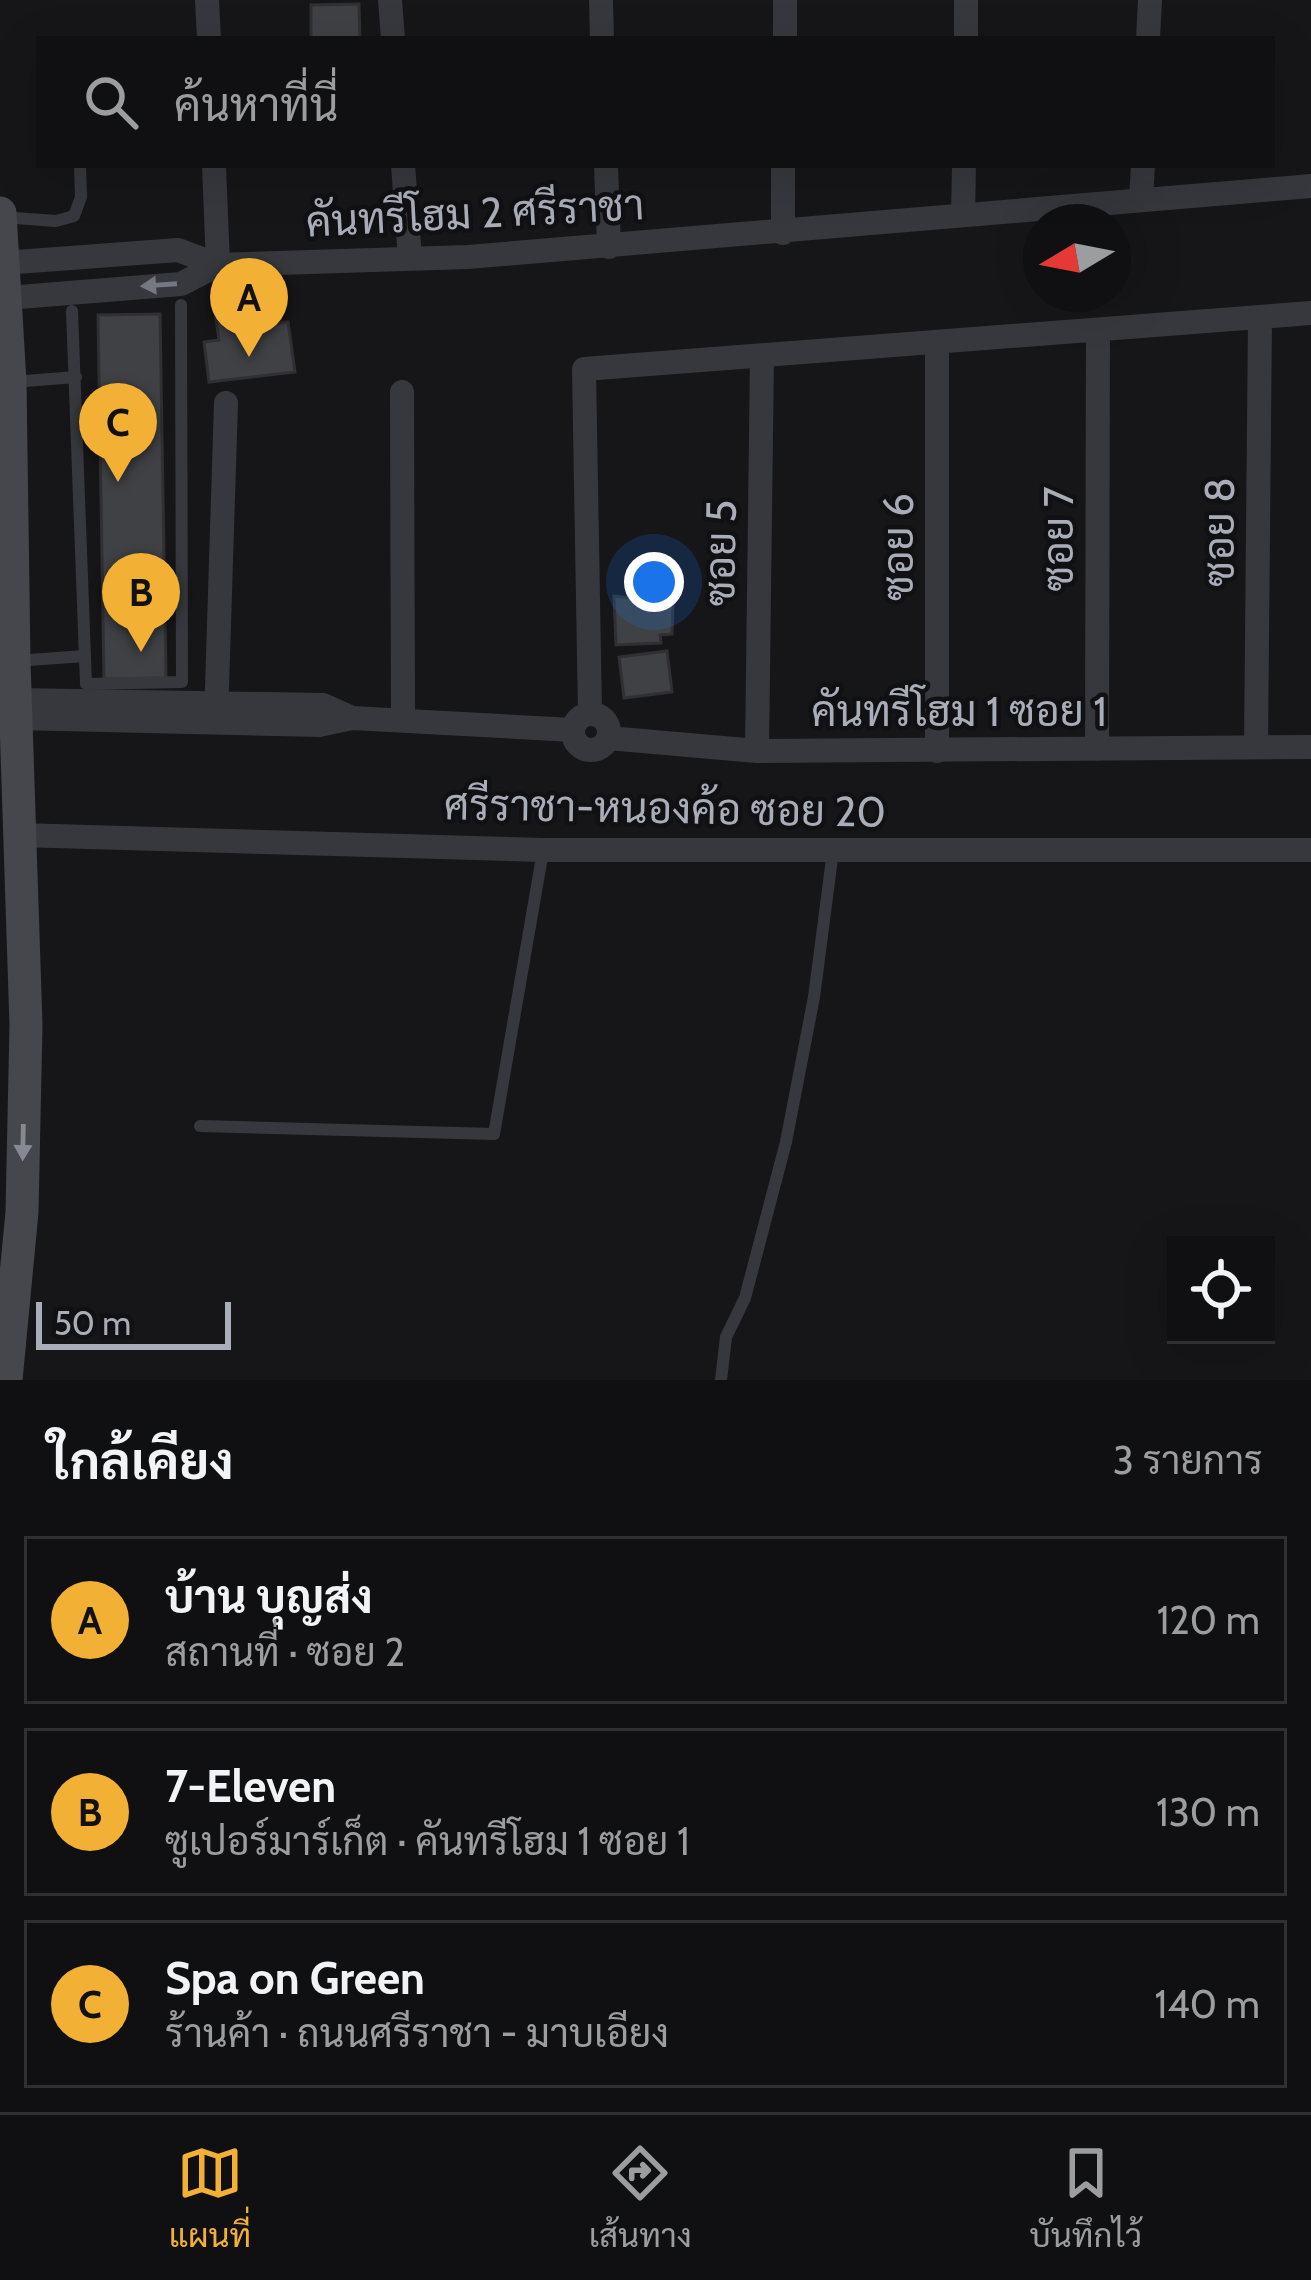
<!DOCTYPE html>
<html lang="th">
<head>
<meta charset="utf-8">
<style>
	body { margin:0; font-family:Cabin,Sarabun,sans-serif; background:#19191b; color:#f1f3f6 }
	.controls { position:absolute; right:36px; bottom:36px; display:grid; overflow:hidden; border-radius:0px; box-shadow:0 12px 48px #0002 }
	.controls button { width:108px; height:108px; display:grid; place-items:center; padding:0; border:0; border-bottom:3px solid #303032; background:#101012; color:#f1f3f6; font:60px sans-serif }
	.compass { position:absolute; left:1023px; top:204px; width:108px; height:108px; border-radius:50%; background:#101012; box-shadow:0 12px 48px #0002; rotate:260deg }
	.scale { position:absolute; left:36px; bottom:30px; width:195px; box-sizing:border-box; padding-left:12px; border:6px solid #a8adb8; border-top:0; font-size:33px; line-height:42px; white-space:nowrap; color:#a8adb8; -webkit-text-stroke:9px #111113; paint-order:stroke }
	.you { position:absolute; left:654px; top:582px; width:42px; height:42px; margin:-30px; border:9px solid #fff; border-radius:50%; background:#1a73e8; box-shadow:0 0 0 18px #1a73e833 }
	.badge { display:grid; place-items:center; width:78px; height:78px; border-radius:50%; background:#f2b134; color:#111; font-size:39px; font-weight:700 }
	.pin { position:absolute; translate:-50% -99px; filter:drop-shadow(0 3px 6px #0008) }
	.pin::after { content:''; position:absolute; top:63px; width:42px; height:36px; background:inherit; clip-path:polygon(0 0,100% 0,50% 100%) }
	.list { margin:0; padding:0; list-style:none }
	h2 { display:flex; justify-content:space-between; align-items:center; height:156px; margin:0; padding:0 48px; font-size:51px }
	h2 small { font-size:39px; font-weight:400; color:#9c9d9f }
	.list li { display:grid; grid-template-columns:78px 1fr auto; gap:36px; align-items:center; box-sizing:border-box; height:168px; margin:0 24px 24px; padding:0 24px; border:3px solid #303032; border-radius:0px }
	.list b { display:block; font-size:45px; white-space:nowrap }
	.list p { margin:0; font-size:39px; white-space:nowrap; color:#9c9d9f }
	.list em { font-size:39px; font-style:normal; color:#9c9d9f }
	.icon { flex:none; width:66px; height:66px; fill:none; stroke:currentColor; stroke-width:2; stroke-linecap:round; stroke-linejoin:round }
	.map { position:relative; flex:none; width:1311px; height:1380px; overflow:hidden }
	.search { position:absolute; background:#101012; box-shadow:0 12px 48px #0002; left:36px; right:36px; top:36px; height:132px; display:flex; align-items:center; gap:30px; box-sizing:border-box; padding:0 42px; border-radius:0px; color:#9c9d9f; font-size:45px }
	.sheet { height:732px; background:#101012 }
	nav { display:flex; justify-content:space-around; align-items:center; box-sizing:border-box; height:168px; border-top:3px solid #303032; background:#101012; font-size:33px; color:#9c9d9f }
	nav a { display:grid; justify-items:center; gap:6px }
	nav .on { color:#f2b134 }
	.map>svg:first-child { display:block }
</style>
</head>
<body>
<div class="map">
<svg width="1311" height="1380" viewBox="0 0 1311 1380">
	<rect width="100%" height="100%" fill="#161618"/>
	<!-- building -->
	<path fill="#404145" stroke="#303034" stroke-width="3" d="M359,4L360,39H311V5Z
		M252,301L255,326L288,322L295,372L209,382L204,342L219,340L214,306Z
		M160,314L166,678L104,679L98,315Z
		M614,596L673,603L672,634L660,635L661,643L616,645Z
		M667,651L672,692L624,698L619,657Z"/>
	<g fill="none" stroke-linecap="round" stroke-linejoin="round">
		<!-- service -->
		<path stroke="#37383d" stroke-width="12" d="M1,217L56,221L74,216L81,197L80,165
			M72,311L86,684L182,682L181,305
			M12,382L76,377
			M15,661L85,656
			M200,1126L494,1134L543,851
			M721,1380L726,1337L745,1298L786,1142L814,997L833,851"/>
		<!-- minor -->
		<path stroke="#37383d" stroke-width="24" d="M207,0L209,39
			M390,0L393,39
			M601,0L602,39
			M785,39V0
			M966,39V0
			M1148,39L1150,0
			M214,165L218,265
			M403,165L410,259
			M606,165L609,247
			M1141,200L1143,165
			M963,215L964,165
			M783,233V165
			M3,263L178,250L218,265L468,257L1311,186
			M7,298L181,284L218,265
			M402,392L403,720
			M16,700L323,705L352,718
			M590,714L584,369L1311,313
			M573 732a18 18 0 1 1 36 0a18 18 0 1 1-36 0Z
			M16,718L319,725L352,718L573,730
			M216,719L226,403
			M608,738L757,751L1311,747
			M1256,747L1260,317
			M1097,749L1098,330
			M757,751L762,356
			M937,751V343
			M18,835L543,850H1311"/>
		<!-- secondary -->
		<path stroke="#45474d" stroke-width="33" d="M0,213L10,382L14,661L26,1025L22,1212L6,1380"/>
	</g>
	<!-- one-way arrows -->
	<defs><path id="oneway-solid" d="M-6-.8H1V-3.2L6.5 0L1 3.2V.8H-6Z" transform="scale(3)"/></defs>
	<use fill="#757881" href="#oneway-solid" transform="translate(159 285) rotate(176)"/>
	<use fill="#858993" href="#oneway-solid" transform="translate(23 1142) rotate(91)"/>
	<g text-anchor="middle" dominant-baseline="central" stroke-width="9" stroke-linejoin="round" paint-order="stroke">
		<!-- street labels -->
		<g font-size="42" fill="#a8adb8" stroke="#111113">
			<text transform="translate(475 213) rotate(-3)">คันทรีโฮม 2 ศรีราชา</text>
			<text transform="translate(1219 532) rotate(-90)">ซอย 8</text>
			<text transform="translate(1058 539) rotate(-90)">ซอย 7</text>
			<text transform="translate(898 547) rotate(-90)">ซอย 6</text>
			<text transform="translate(720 553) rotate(-89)">ซอย 5</text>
			<text x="959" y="711">คันทรีโฮม 1 ซอย 1</text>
			<text transform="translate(665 808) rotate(1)">ศรีราชา-หนองค้อ ซอย 20</text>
		</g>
	</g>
</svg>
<div class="controls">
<button><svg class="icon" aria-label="locate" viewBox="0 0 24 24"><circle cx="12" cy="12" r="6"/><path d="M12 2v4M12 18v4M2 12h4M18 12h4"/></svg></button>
</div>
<svg class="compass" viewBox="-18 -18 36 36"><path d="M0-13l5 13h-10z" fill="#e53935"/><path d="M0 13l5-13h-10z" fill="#9c9d9f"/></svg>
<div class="scale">50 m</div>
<div class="you"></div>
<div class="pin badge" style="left:249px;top:357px">A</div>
<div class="pin badge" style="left:141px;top:652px">B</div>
<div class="pin badge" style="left:118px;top:482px">C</div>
<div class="search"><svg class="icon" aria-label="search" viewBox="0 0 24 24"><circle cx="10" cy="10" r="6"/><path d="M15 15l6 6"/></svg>ค้นหาที่นี่</div>
</div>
<section class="sheet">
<h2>ใกล้เคียง<small>3 รายการ</small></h2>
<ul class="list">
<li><span class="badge">A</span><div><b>บ้าน บุญส่ง</b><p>สถานที่ · ซอย 2</p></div><em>120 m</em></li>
<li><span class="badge">B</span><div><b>7-Eleven</b><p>ซูเปอร์มาร์เก็ต · คันทรีโฮม 1 ซอย 1</p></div><em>130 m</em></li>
<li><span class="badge">C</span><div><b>Spa on Green</b><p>ร้านค้า · ถนนศรีราชา - มาบเอียง</p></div><em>140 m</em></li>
</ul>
</section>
<nav>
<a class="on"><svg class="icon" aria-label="map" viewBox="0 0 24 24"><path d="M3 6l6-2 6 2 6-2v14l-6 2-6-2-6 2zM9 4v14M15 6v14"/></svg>แผนที่</a>
<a><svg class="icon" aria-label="directions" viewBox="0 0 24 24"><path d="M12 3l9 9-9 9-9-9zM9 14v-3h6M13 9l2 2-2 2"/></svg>เส้นทาง</a>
<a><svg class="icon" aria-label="saved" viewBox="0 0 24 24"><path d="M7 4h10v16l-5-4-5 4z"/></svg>บันทึกไว้</a>
</nav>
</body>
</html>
